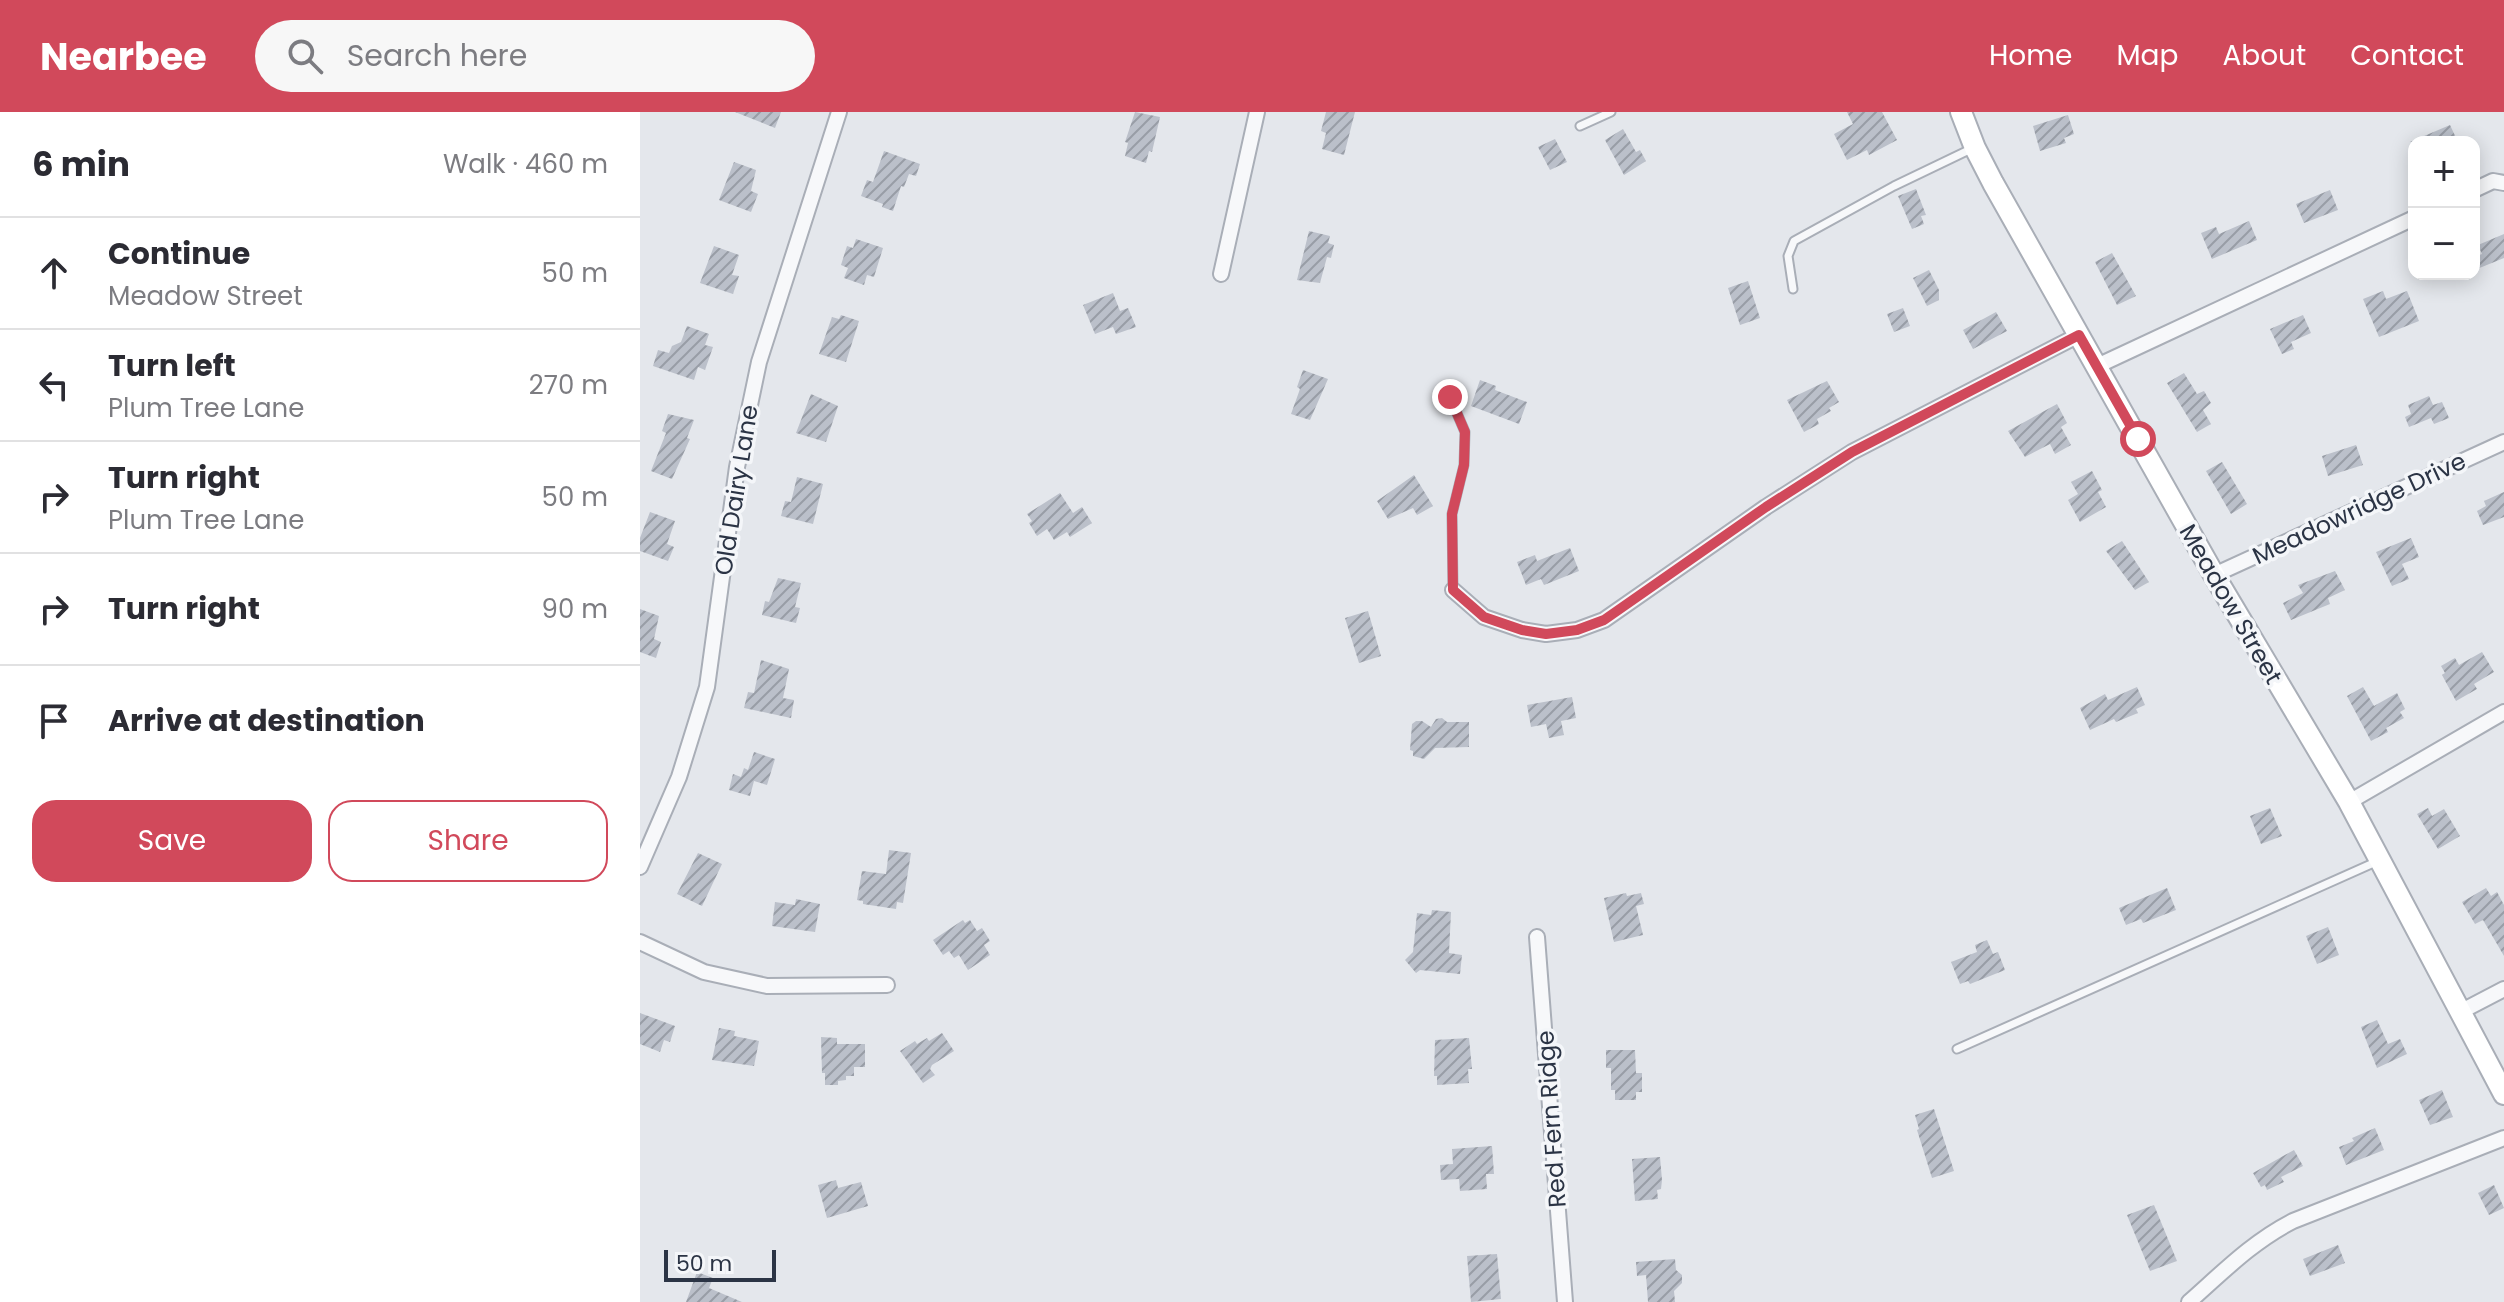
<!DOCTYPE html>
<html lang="en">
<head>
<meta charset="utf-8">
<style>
	body { margin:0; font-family:Poppins,sans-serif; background:#f7f7f7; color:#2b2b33 }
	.controls { position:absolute; right:24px; top:24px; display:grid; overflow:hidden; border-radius:16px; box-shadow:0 4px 20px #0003 }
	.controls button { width:72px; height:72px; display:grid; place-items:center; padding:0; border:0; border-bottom:2px solid #e1e1e2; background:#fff; color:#2b2b33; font:40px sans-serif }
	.scale { position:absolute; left:24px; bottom:20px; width:112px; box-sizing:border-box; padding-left:8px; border:4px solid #2b3445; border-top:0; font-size:22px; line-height:28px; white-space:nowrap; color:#2b3445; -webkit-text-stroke:6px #f4f6f9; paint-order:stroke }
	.stop { position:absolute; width:24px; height:24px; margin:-18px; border:6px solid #d1495b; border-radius:50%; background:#fff }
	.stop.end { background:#d1495b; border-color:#fff; box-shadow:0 2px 8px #0008 }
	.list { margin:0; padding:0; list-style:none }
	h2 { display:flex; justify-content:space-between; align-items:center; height:104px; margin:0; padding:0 32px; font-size:34px }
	h2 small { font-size:26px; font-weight:400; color:#7c7c81 }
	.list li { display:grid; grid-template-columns:52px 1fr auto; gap:24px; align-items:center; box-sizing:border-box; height:112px; padding:0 32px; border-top:2px solid #e1e1e2 }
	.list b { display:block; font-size:30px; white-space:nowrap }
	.list p { margin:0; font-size:26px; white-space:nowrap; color:#7c7c81 }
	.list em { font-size:26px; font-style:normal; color:#7c7c81 }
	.actions { display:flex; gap:16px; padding:24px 32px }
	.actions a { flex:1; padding:18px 0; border:2px solid #d1495b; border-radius:24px; text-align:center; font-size:28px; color:#d1495b }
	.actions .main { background:#d1495b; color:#fff }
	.icon { flex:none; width:44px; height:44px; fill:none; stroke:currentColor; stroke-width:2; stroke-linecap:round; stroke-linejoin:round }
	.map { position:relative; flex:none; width:1864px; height:1190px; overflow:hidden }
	header { display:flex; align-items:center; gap:48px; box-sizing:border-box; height:112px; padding:0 40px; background:#d1495b; color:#fff }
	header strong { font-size:38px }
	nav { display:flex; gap:44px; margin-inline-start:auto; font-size:28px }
	.search { width:560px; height:72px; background:#f7f7f7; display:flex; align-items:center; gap:20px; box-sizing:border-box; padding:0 28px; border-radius:44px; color:#7c7c81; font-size:30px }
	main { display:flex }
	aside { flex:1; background:#fff }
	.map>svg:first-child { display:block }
</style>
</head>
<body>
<header>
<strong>Nearbee</strong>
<div class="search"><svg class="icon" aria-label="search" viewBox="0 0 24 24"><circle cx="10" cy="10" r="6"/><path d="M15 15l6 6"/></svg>Search here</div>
<nav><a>Home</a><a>Map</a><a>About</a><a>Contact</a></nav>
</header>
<main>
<aside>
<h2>6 min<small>Walk · 460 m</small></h2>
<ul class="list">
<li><svg class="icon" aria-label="ahead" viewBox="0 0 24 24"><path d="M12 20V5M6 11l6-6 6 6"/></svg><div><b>Continue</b><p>Meadow Street</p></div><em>50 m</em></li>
<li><svg class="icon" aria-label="left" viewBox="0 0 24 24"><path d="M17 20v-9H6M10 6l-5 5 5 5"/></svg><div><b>Turn left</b><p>Plum Tree Lane</p></div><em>270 m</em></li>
<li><svg class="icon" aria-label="right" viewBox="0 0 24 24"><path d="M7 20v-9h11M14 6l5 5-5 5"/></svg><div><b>Turn right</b><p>Plum Tree Lane</p></div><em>50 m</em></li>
<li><svg class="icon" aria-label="right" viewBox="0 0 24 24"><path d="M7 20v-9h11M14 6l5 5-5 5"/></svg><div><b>Turn right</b></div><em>90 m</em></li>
<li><svg class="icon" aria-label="arrive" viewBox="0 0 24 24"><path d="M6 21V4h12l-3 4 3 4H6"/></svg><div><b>Arrive at destination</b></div></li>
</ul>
<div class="actions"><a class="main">Save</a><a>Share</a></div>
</aside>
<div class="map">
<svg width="1864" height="1190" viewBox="0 0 1864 1190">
	<defs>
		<pattern id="building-hatch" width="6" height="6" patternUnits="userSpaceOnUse" patternTransform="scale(2)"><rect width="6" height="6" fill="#bbc0ca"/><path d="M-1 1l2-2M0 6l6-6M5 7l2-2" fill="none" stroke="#989da6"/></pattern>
	</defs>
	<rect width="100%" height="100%" fill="#e4e7ec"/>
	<!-- building -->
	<path fill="url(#building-hatch)" d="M95,0H141L135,16Z
		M495,0L520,5L512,40L509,39L506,51L485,44L488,31L485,30Z
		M686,0H715L704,43L682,37L686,21L681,19Z
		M1207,0H1242L1257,28L1229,43L1227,38L1207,48L1194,22L1213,12Z
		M1428,3L1434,22L1424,26L1426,31L1400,39L1393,14Z
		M1810,13L1818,30H1770Z
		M983,17L996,40L1000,38L1006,49L984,63L965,28Z
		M915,27L927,50L910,58L898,35Z
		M244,39L280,52L276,64L269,62L264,75L261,74L253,99L242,95L243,92L221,84L227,68L233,70Z
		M94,50L116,58L111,79L118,82L111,100L79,88Z
		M1276,77L1286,103L1281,104L1284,112L1272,117L1258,84Z
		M1690,78L1698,98L1664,111L1656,92Z
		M1609,109L1617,128L1572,147L1561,121L1576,115L1579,122Z
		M669,119L690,124L688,131L694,133L691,146L687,145L680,171L657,168Z
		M1864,122V146L1837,157L1834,145L1842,142L1838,133Z
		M216,127L243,136L234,165L227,163L224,173L204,166L208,156L201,153L207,134L213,136Z
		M74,134L99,143L92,163L99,164L93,182L60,171Z
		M1472,141L1496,184L1477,193L1455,150Z
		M1289,158L1299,178V188L1287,194L1273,166Z
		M1108,169L1120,206L1100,213L1088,176Z
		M1743,179L1746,187L1767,179L1779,209L1739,225L1723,187Z
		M473,181L480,199L488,196L496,215L476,222L473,215L455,222L443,193Z
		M1263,196L1270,214L1254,220L1247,202Z
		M1356,200L1367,219L1333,237L1323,218Z
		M201,203L219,209L206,250L179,242L192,205L199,207Z
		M1663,203L1671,221L1651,230L1654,237L1642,242L1630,217Z
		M47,214L69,222L65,233L73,235L65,258L58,255L54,268L13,254L18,238L29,241L32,234L41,230Z
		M663,258L688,267L670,308L651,302L660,277L657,275Z
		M1544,261L1557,282L1564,279L1571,291L1563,298L1571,312L1557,320L1527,271Z
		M840,268L856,274L855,278L887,290L879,312L831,294Z
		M1187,269L1199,290L1189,296L1191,299L1177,307L1179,312L1164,320L1147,288Z
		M171,282L198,294L186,330L156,321Z
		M1789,284L1793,293L1802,290L1809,306L1794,312L1791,306L1769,315L1765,305L1771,302L1768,293Z
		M1417,292L1427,311L1421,315L1431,333L1415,342L1410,332L1385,345L1368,319Z
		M28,302L54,308L47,326L50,327L32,367L11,359L26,321L22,319Z
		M1716,333L1723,353L1688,364L1682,344Z
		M1582,350L1607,392L1591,402L1566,359Z
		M1452,359L1462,378L1458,380L1466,395L1440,410L1428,388L1438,382L1431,370Z
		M774,363L793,394L777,403L773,396L748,407L737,389Z
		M157,365L183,372L173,412L141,404L145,389L151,390Z
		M1864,380V405L1843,413L1837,399L1846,394L1844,389Z
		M420,381L433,401L442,395L452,411L430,425L427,420L414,428L407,417L397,424L389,411L392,409L387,402Z
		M10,400L35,409L27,432L34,435L28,449L0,439V426Z
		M1771,426L1779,445L1762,452L1769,467L1752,474L1736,440Z
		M1482,429L1509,470L1495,478L1466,439Z
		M930,436L939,459L904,473L901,467L886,473L877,450L895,443L897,449Z
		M1695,459L1705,478L1688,486L1690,492L1651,508L1643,491L1663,481L1658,473Z
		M138,466L161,471L155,495L160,496L156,511L122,503L125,489L129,490Z
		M0,497L19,504L14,527L21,530L16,546L0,540Z
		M728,499L741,544L719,551L705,506Z
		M1842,540L1854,560L1834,572L1837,577L1816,589L1802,563L1805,561L1801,554L1815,546L1819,553Z
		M121,548L149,557L143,586L154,588L151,606L104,596L108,580L114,581Z
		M1497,575L1505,593L1496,597L1498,601L1476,610L1474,607L1450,618L1440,596L1465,582L1468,588Z
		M1723,575L1734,594L1757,581L1765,597L1760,600L1764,606L1746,616L1748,620L1731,629L1707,584Z
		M932,585L936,606L921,609L924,623L909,626L906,612L891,615L887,593Z
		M802,606L807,610H829V635L795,636L784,647L773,644V639L770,638L772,612L776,609H782L791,615L796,607Z
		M114,640L135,647L127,673L114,669L110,684L89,678L93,662L101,665L104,656L108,658Z
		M1630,696L1642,724L1621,732L1610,704Z
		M1788,696L1792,704L1804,697L1820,724L1798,737L1777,702Z
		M249,738L271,741L263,791L257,790L256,797L223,792V789L217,788L222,759L246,762Z
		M58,741L82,752L62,794L37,782Z
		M1527,776L1536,798L1503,811L1501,807L1486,813L1479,796Z
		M1846,776L1851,784L1857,780L1864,793V844L1843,808L1835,812L1822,790Z
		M986,781L987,784L1001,781L1004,792L996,794L1003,823L974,830L964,786Z
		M156,787L180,792L175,820L132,814L135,790L155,793Z
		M792,798L811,800L809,841L822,843L820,862L780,858L776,861L765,848L773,840L777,801L791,803Z
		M323,808L325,811L330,808L337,819L342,816L350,829L344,833L350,843L328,858L319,843L314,846L309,839L303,843L293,828Z
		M1688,815L1699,843L1677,852L1666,824Z
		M1347,828L1353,842L1358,840L1365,858L1330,872L1328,869L1320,872L1311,850L1337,840L1335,833Z
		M0,901L35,914L30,930L24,928L20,940L0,932Z
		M1737,908L1748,932L1760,927L1767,942L1737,956L1721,915Z
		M79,916L95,919L94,924L119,929L114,954L72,948Z
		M302,921L314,939L292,953L290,957L295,963L283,971L260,939L275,929L277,932L287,926L289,929Z
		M181,925L197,926V932H225V955H214V964H206V968L198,969V973H185V961H182Z
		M829,926L832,957H828L829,971L797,973V964H794L795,928Z
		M966,938H995L996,961H1002V980H996V988H975V978H971V956H966Z
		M1802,978L1813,1005L1790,1013L1779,988Z
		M1294,997L1314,1059L1292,1066L1277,1018L1279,1017L1275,1003Z
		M1735,1016L1744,1038L1706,1053L1699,1035L1714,1029L1712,1026Z
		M852,1034L854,1062H846L847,1077L820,1079L819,1067L801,1068L800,1053L813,1052L812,1037Z
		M1654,1038L1663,1054L1641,1065L1644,1070L1627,1078L1625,1073L1621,1075L1613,1061Z
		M1020,1045L1022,1068L1021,1077L1017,1078L1018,1087L995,1089L992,1047Z
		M196,1068L198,1076L221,1070L228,1094L187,1106L178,1073Z
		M1854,1073L1864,1096L1849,1103L1838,1081Z
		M1514,1093L1537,1149L1510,1159L1487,1103Z
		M1698,1133L1705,1151L1670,1164L1663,1147Z
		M857,1142L861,1187L831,1190L827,1144Z
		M1035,1147L1036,1158L1042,1163V1171L1034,1179L1035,1190H1008L1006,1163L997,1164L996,1150Z
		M57,1160L73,1166L69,1176L102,1190H46Z"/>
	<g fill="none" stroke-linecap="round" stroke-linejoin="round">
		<!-- lane casing -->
		<g stroke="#a9aeb7" stroke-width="11">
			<path id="lane" d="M940,14L971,0
				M1153,177L1148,144L1154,129L1254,74L1331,37
				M810,285L825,320L824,353L812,402L813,478
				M1317,937L1738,749"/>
		</g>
		<!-- street casing -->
		<g stroke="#a9aeb7" stroke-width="18">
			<path id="street" d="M1834,78L1853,69L1864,71
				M581,162L617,0
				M1457,254L1774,106
				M1574,463L1864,330
				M813,478L844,505L882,518L906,522L937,518L964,508L1126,395L1212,340L1439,223
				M1709,690L1864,600
				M0,755L39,665L67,575L97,355L119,250L199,0
				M897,825L925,1190
				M0,830L64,860L127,874L247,873
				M1820,900L1864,877
				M1549,1190C1583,1160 1612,1130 1653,1109L1864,1026"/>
		</g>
		<!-- secondary casing -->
		<g stroke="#a9aeb7" stroke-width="24">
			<path id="secondary" d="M1321,0L1335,36L1353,71L1574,463L1709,690L1864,982"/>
		</g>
		<!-- lane -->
		<use href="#lane" stroke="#f7f8fa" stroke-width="7"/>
		<!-- street -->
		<use href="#street" stroke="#f7f8fa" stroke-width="14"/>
		<!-- secondary -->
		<use href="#secondary" stroke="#fff" stroke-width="20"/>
	</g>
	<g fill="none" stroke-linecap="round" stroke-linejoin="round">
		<!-- route -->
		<path stroke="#d1495b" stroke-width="10" d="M810,285L825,320L824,353L812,402L813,478L844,505L882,518L906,522L937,518L964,508L1126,395L1212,340L1439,223L1498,327"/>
	</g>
	<g text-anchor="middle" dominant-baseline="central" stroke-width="7" stroke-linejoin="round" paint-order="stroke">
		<!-- street labels -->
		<g font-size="24" fill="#2b3445" stroke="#f4f6f9">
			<text transform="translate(96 378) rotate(-81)">Old Dairy Lane</text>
			<text transform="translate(1719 396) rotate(-25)">Meadowridge Drive</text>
			<text transform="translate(1591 492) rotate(60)">Meadow Street</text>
			<text transform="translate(911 1007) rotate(-94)">Red Fern Ridge</text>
		</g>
	</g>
</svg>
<div class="controls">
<button>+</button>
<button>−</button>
</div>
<div class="scale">50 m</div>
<div class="stop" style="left:1498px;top:327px"></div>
<div class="stop end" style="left:810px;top:285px"></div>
</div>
</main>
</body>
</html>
